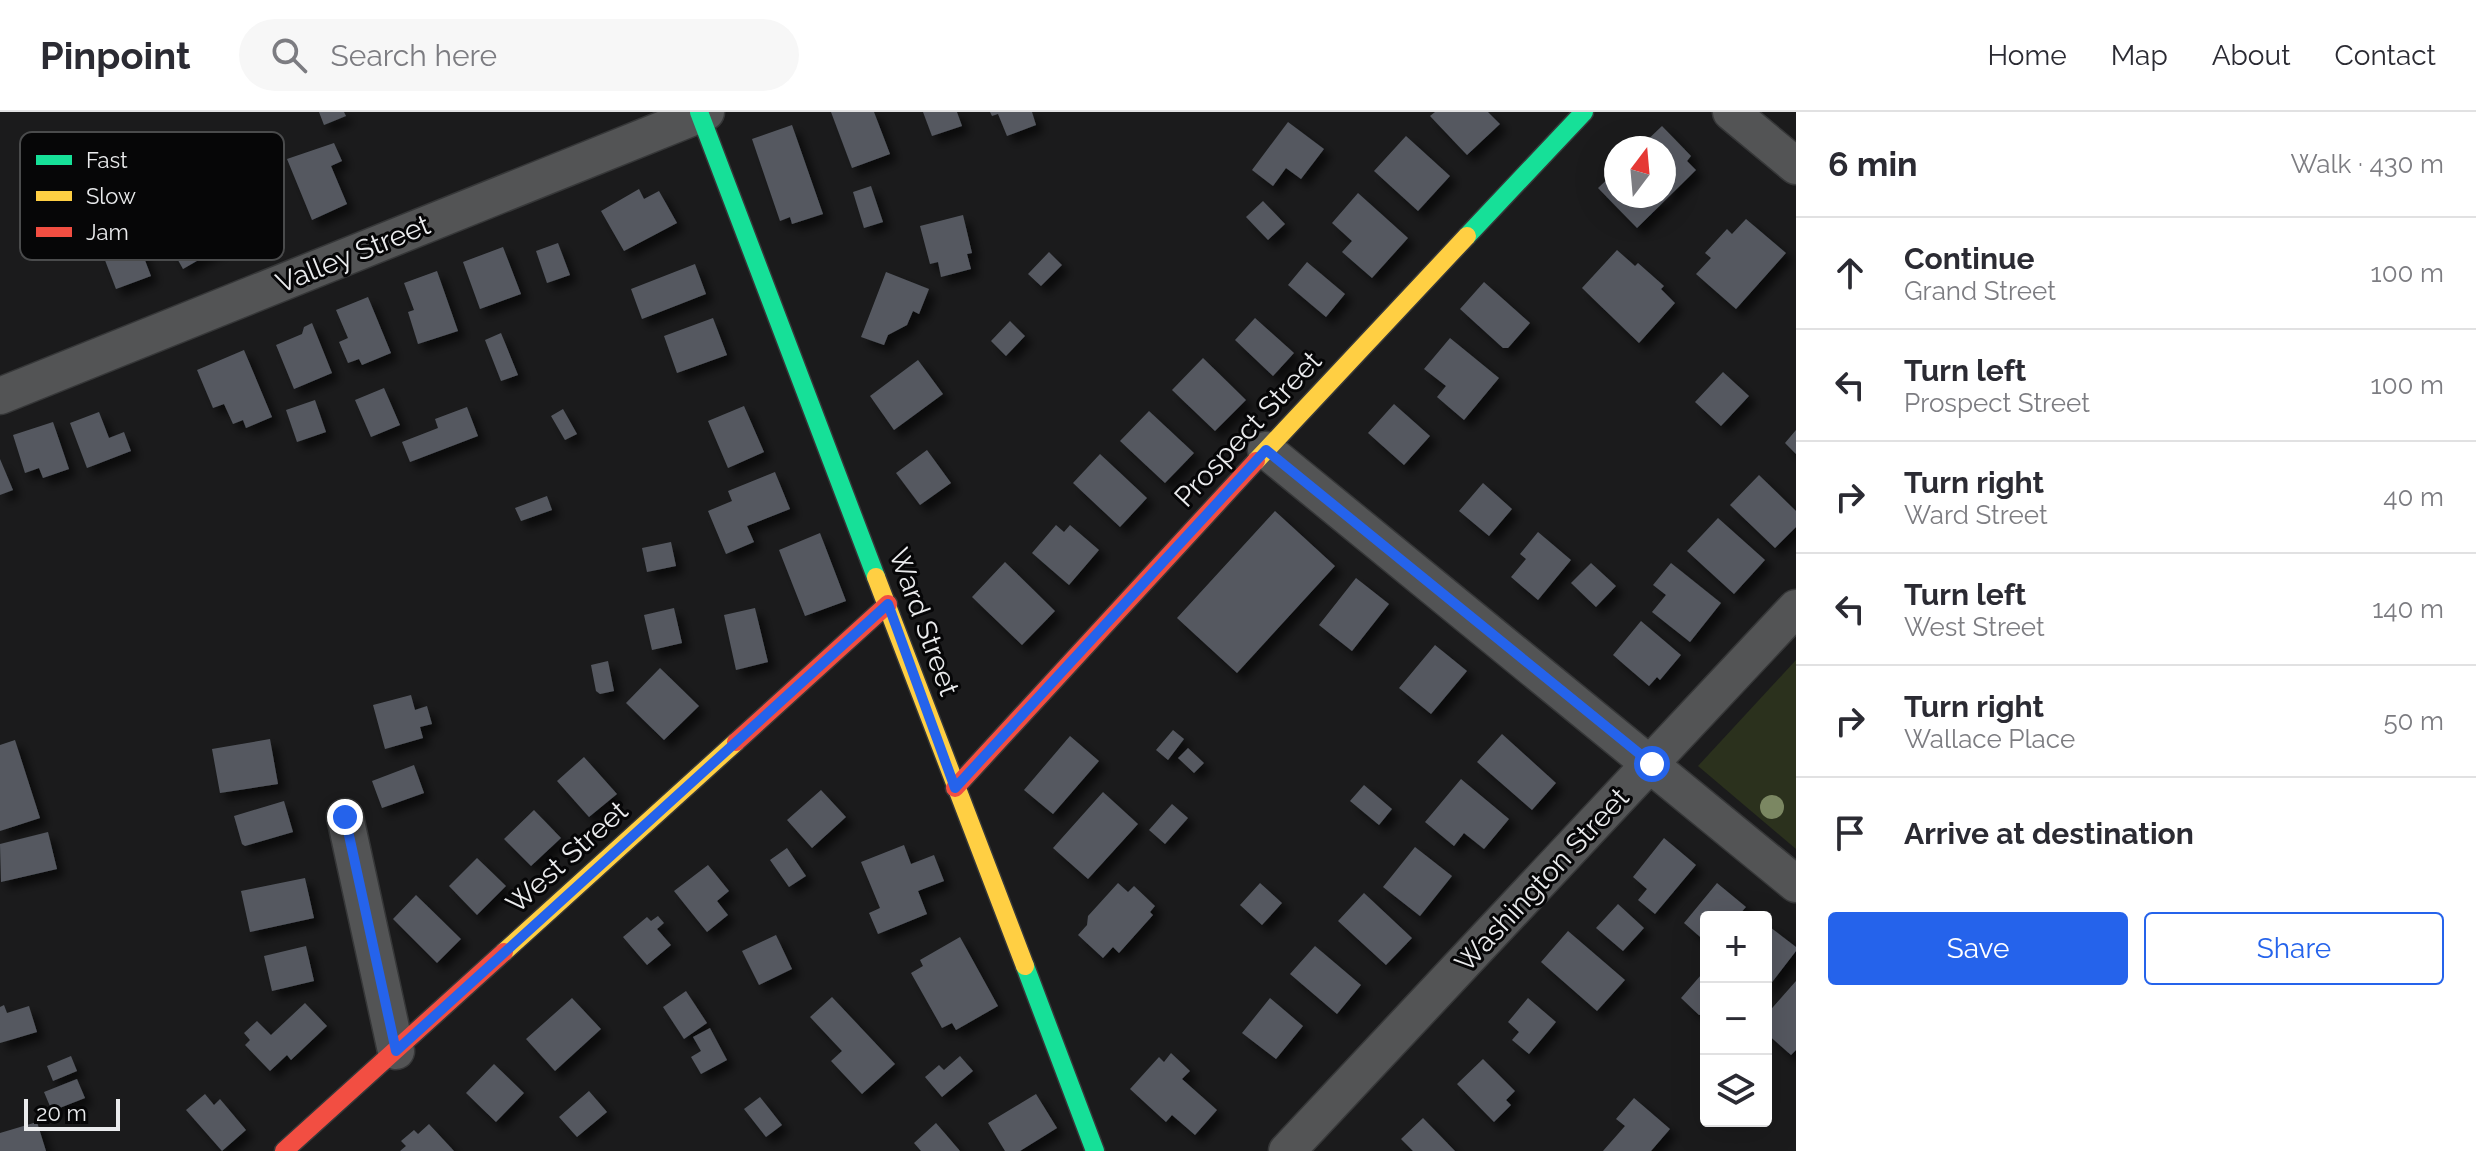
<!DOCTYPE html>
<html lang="en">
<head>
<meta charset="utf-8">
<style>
	body { margin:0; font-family:Raleway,sans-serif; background:#f7f7f7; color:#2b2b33 }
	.controls { position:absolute; right:24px; bottom:24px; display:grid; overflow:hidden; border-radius:8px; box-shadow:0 8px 32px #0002 }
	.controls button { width:72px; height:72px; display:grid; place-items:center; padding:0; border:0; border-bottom:2px solid #e1e1e2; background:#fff; color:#2b2b33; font:40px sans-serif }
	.compass { position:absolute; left:1604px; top:24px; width:72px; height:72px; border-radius:50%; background:#fff; box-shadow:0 8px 32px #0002; rotate:16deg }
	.scale { position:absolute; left:24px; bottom:20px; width:96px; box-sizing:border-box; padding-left:8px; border:4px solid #eaebed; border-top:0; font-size:22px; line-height:28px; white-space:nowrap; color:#eaebed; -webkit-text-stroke:6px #060607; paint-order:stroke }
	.stop { position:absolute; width:24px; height:24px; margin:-18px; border:6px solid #2563eb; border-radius:50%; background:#fff }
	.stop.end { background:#2563eb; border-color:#fff; box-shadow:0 2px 8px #0008 }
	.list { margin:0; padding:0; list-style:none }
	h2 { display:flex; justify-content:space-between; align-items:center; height:104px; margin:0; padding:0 32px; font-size:34px }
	h2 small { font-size:26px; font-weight:400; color:#7c7c81 }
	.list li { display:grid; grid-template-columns:52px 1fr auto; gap:24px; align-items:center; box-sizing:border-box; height:112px; padding:0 32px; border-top:2px solid #e1e1e2 }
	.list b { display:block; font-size:30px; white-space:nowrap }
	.list p { margin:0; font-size:26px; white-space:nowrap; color:#7c7c81 }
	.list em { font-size:26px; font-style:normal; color:#7c7c81 }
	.actions { display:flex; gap:16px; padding:24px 32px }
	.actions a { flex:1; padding:18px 0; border:2px solid #2563eb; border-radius:8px; text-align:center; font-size:28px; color:#2563eb }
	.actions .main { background:#2563eb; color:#fff }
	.icon { flex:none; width:44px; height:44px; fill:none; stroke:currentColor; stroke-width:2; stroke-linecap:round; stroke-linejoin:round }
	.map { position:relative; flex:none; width:1796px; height:1039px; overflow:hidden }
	header { display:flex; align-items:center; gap:48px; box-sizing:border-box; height:112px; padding:0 40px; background:#fff; border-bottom:2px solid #e1e1e2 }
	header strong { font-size:38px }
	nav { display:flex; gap:44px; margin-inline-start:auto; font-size:28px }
	.search { width:560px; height:72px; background:#f7f7f7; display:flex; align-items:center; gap:20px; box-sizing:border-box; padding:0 28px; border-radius:44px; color:#7c7c81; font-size:30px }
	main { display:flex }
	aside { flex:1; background:#fff }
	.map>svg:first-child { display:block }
</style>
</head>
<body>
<header>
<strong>Pinpoint</strong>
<div class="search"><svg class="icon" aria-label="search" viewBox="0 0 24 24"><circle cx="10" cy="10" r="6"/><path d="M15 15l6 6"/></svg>Search here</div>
<nav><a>Home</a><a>Map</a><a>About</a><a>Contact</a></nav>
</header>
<main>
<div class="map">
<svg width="1796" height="1039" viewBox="0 0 1796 1039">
	<defs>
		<filter id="shadow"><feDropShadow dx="7" dy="7" stdDeviation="4" flood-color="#0009"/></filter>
	</defs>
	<rect width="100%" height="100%" fill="#1b1b1c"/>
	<!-- green -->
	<path fill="#2b311d" d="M1796,548V737L1698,654Z"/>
	<!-- building -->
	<path fill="#555961" filter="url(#shadow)" d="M319,0H344L346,4L324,13Z
		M831,0H874L890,42L852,56Z
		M923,0H957L962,14L932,24Z
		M990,0H1032L1036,13L1007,24L998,2L992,4Z
		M1435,0H1488L1500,12L1467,43L1430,4Z
		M1288,10L1324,37L1301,67L1286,56L1273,74L1252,58Z
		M792,13L823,102L792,112L790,105L780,109L752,27Z
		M1662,14L1691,44L1687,49L1696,58L1637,116L1598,76L1616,59V84H1664V36H1639Z
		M1406,24L1450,64L1418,99L1374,59Z
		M334,31L342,49L331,54L347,92L312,108L287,47Z
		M871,74L883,110L864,116L853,80Z
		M639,77L644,87L659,79L677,111L624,139L601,99Z
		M186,78L219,136L183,157L150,98Z
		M1358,81L1408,126L1372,166L1342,140L1352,129L1332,111Z
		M1263,89L1285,112L1268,128L1246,105Z
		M963,103L972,141L967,142L971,157L941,165L938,150L930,152L920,114Z
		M1746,107L1786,141L1736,197L1696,162L1711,146L1705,141L1727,117L1732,122Z
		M130,109L151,164L116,177L95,122Z
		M558,131L570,163L547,171L536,139Z
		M503,135L521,182L480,197L463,150Z
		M1617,138L1635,154L1638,151L1664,174L1661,177L1675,191L1639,231L1582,176Z
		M1049,140L1062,153L1041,174L1028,162Z
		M1307,150L1345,182L1326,205L1288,173Z
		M695,152L706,182L642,207L631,177Z
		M437,159L458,219L418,232L408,200L414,198L404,171Z
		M886,160L929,177L919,202L913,199L907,213L888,223L884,233L861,225Z
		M1484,170L1530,211L1508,236H1503L1460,197Z
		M368,185L391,241L362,253L359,247L348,251L339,230L348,226L336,198Z
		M713,206L727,243L677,261L664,224Z
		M1255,206L1294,241L1273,264L1235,228Z
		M1010,209L1025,224L1006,244L991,229Z
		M312,211L332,261L294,277L276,233L302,222L304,215Z
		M501,221L518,263L501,269L485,228Z
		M1450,226L1499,266L1464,308L1437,285L1446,274L1424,257Z
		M244,238L272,305L246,316L243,308L233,312L224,292L213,296L197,258Z
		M1203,246L1246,288L1215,319L1172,278Z
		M918,248L943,282L894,318L870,284Z
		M1723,260L1749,284L1721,314L1695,290Z
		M384,276L400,313L371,325L355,288Z
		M315,288L326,320L297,330L286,298Z
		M1394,292L1430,324L1404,353L1368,321Z
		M744,294L764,340L728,356L708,309Z
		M467,295L478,324L410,350L402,330L438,316L435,307Z
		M563,297L577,322L565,328L551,304Z
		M1149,299L1194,341L1165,371L1120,329Z
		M99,300L109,326L124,320L131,339L87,356L70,311Z
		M53,310L69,357L43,366L39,356L25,361L13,323Z
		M1796,318V342L1785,331Z
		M927,338L951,371L920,393L896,361Z
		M1100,342L1147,386L1120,415L1073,371Z
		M0,347L13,378L0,383Z
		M775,360L790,397L747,414L754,430L726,442L708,399L732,389L728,379Z
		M1759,363L1796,399V415L1775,436L1730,393Z
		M1483,371L1512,397L1489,424L1459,399Z
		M547,384L552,398L521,409L515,396Z
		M1275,399L1335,454L1237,561L1177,506Z
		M1718,406L1765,448L1734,482L1687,439Z
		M1056,413L1064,420L1070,413L1099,438L1069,473L1032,441Z
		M1538,420L1571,448L1538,488L1511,465L1526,447L1520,442Z
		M820,421L846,489L805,504L779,438Z
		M671,430L676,454L647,460L642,436Z
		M1005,450L1055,499L1022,533L972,485Z
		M1591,451L1616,474L1596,495L1571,471Z
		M1671,451L1721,491L1690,530L1652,500L1666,483L1653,473Z
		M1356,466L1389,492L1352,539L1319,513Z
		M674,496L682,531L652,538L644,503Z
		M755,496L768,550L736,558L724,503Z
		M1641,509L1681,543L1660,568L1657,565L1649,574L1613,543Z
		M1435,533L1467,559L1431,602L1399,576Z
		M608,549L614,579L600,582L596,579L591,553Z
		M660,556L699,594L664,628L626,591Z
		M411,583L415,598L427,594L432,612L420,615L423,626L385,637L373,593Z
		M1173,618L1184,627L1168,648L1156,638Z
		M1502,622L1556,671L1532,698L1477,650Z
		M1070,624L1099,649L1053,702L1024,678Z
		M270,627L278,672L220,681L212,637Z
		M15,628L40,706L0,719V633Z
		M1188,636L1204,651L1194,661L1178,646Z
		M584,645L617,682L589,705L557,669Z
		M414,653L424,681L382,696L372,669Z
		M1461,667L1509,707L1484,737L1464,721L1454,734L1425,710Z
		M1364,673L1392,697L1379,713L1350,689Z
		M821,678L846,705L812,736L787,708Z
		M1103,680L1138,712L1088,767L1053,736Z
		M284,689L293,720L245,734L242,732L234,704Z
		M1172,692L1188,706L1165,732L1149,718Z
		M534,698L561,726L531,754L504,727Z
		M48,720L57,757L1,770L0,732Z
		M1664,726L1696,753L1655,802L1638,788L1647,777L1633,765Z
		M904,733L911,752L934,743L944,769L918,779L927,802L878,822L869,801L880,796L861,750Z
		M1415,735L1452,764L1420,804L1383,775Z
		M787,736L806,764L789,775L770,748Z
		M477,746L506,774L477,803L449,774Z
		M708,753L729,779L717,789L728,803L707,820L674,779Z
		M305,766L314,806L250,820L241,779Z
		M1118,771L1128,780L1134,774L1155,794L1150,800L1153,803L1119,841L1113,835L1103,846L1078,823L1087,813L1088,804Z
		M1260,771L1282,791L1262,813L1240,793Z
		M1717,771L1746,795L1737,805H1706V830L1684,811Z
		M1364,781L1412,826L1386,853L1338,809Z
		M416,783L461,827L437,851L393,807Z
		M1618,792L1644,816L1623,839L1596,816Z
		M658,804L664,811L657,817L671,833L647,853L623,825L647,805L651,809Z
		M1766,812L1796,835V839L1766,878Z
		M1568,819L1625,868L1597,899L1541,850Z
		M776,823L792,857L759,873L742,839Z
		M960,825L998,894L956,918L952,911L942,916L911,861L923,854L920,848Z
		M306,834L314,869L272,879L264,844Z
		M1315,834L1361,873L1337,902L1290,862Z
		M1701,863L1706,868V902L1699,903L1681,886Z
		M1796,869V938L1791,943L1766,921V903Z
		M686,879L707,911L684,927L663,895Z
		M832,885L895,952L862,982L831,949L842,939L810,905Z
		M572,886L601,917L555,959L526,927Z
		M1270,886L1303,914L1276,947L1242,921Z
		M1528,886L1556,910L1529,942L1512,928L1519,920L1508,910Z
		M305,891L327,914L291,948L287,943L270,959L245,933L250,928L244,921L257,909L271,923Z
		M4,893L7,901L29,894L37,920L0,931V895Z
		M710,916L727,948L701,962L691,945L701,939L693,925Z
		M1171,941L1190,959L1182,967L1217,998L1195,1023L1172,1003L1166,1010L1130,977L1159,945L1164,950Z
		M71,944L77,959L53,969L47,954Z
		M960,944L973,959L942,985L925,965L939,953L944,958Z
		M1483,947L1515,979L1506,988L1511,993L1494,1010L1457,972Z
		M494,952L524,981L496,1010L466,981Z
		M77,967L85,986L52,999L44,980Z
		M589,979L607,1000L577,1025L559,1005Z
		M205,982L214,993L220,987L246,1018L222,1039L186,998Z
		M1036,982L1057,1016L1020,1039H1005L988,1011Z
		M760,985L782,1013L766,1025L744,997Z
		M1634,986L1670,1017L1651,1039H1603L1625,1014L1616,1007Z
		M1423,1006L1455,1039H1413L1401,1027Z
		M37,1010L46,1039H0V1021Z
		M936,1011L960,1039H921L914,1031Z
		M429,1012L454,1039H400L406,1034L401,1029L414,1018L418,1022Z"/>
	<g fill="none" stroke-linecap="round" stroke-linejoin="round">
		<!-- street casing -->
		<g stroke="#363738" stroke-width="39">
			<path id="street" d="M1731,0L1796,54
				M0,284L706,0
				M1266,338L1796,772
				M345,705L396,939
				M1287,1039L1796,496"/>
		</g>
		<!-- fast casing -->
		<g stroke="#363738" stroke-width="21">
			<path id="fast" d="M699,0L876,465
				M1467,124L1584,0
				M1025,854L1095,1039"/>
		</g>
		<!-- slow casing -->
		<g stroke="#363738" stroke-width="21">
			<path id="slow" d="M1256,349L1467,124
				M876,465L1025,854
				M504,840L736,630"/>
		</g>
		<!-- jam casing -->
		<g stroke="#363738" stroke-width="21">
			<path id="jam" d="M736,630L888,492
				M955,676L1256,349
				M284,1039L504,840"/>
		</g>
		<!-- street -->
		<use href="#street" stroke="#535455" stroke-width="36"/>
		<!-- fast -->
		<use href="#fast" stroke="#16e098" stroke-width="18"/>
		<!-- slow -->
		<use href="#slow" stroke="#ffcf43" stroke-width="18"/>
		<!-- jam -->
		<use href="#jam" stroke="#f24e42" stroke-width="18"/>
	</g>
	<!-- trees -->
	<circle fill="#7b8762" cx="1772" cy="695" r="12"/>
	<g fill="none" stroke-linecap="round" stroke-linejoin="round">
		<!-- route -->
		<path stroke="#2563eb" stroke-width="10" d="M345,705L396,939L888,492L955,676L1266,338L1652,652"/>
	</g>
	<g text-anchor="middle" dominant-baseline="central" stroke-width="6" stroke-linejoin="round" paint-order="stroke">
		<!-- street labels -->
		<g font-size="28" fill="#eaebed" stroke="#060607">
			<text transform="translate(353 142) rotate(-22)">Valley Street</text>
			<text transform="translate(1248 317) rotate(-47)">Prospect Street</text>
			<text transform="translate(924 510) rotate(70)">Ward Street</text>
			<text transform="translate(567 745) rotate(-42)">West Street</text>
			<text transform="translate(1542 768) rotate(-47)">Washington Street</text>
		</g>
	</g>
	<!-- legend -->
	<rect x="20" y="20" width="264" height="128" rx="12" fill="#060607" stroke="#4a4b4c" stroke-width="2"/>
	<rect x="36" y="43" width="36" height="10" fill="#16e098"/>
	<rect x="36" y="79" width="36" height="10" fill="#ffcf43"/>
	<rect x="36" y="115" width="36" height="10" fill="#f24e42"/>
	<g font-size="22" fill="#eaebed">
		<text x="86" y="56">Fast</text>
		<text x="86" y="92">Slow</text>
		<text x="86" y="128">Jam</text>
	</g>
</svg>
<div class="controls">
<button>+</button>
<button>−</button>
<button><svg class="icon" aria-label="layers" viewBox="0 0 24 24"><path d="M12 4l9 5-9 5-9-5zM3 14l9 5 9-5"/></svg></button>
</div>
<svg class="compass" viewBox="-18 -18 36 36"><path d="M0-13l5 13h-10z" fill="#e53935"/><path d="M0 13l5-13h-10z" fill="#7c7c81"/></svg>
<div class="scale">20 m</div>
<div class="stop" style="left:1652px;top:652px"></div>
<div class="stop end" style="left:345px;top:705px"></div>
</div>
<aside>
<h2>6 min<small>Walk · 430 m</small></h2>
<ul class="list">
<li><svg class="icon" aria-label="ahead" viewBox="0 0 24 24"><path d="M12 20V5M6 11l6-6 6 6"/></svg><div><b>Continue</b><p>Grand Street</p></div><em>100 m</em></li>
<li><svg class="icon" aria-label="left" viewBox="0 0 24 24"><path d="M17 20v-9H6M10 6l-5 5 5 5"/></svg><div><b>Turn left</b><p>Prospect Street</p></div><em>100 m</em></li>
<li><svg class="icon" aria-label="right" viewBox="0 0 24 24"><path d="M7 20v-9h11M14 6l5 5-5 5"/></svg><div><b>Turn right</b><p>Ward Street</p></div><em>40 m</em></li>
<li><svg class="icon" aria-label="left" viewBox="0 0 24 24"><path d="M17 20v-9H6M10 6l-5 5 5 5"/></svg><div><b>Turn left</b><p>West Street</p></div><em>140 m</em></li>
<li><svg class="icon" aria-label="right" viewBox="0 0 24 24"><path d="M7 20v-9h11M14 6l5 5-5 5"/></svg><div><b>Turn right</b><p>Wallace Place</p></div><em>50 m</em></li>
<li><svg class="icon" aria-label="arrive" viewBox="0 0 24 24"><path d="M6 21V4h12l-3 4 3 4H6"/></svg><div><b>Arrive at destination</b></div></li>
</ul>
<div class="actions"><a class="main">Save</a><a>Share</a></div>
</aside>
</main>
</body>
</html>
